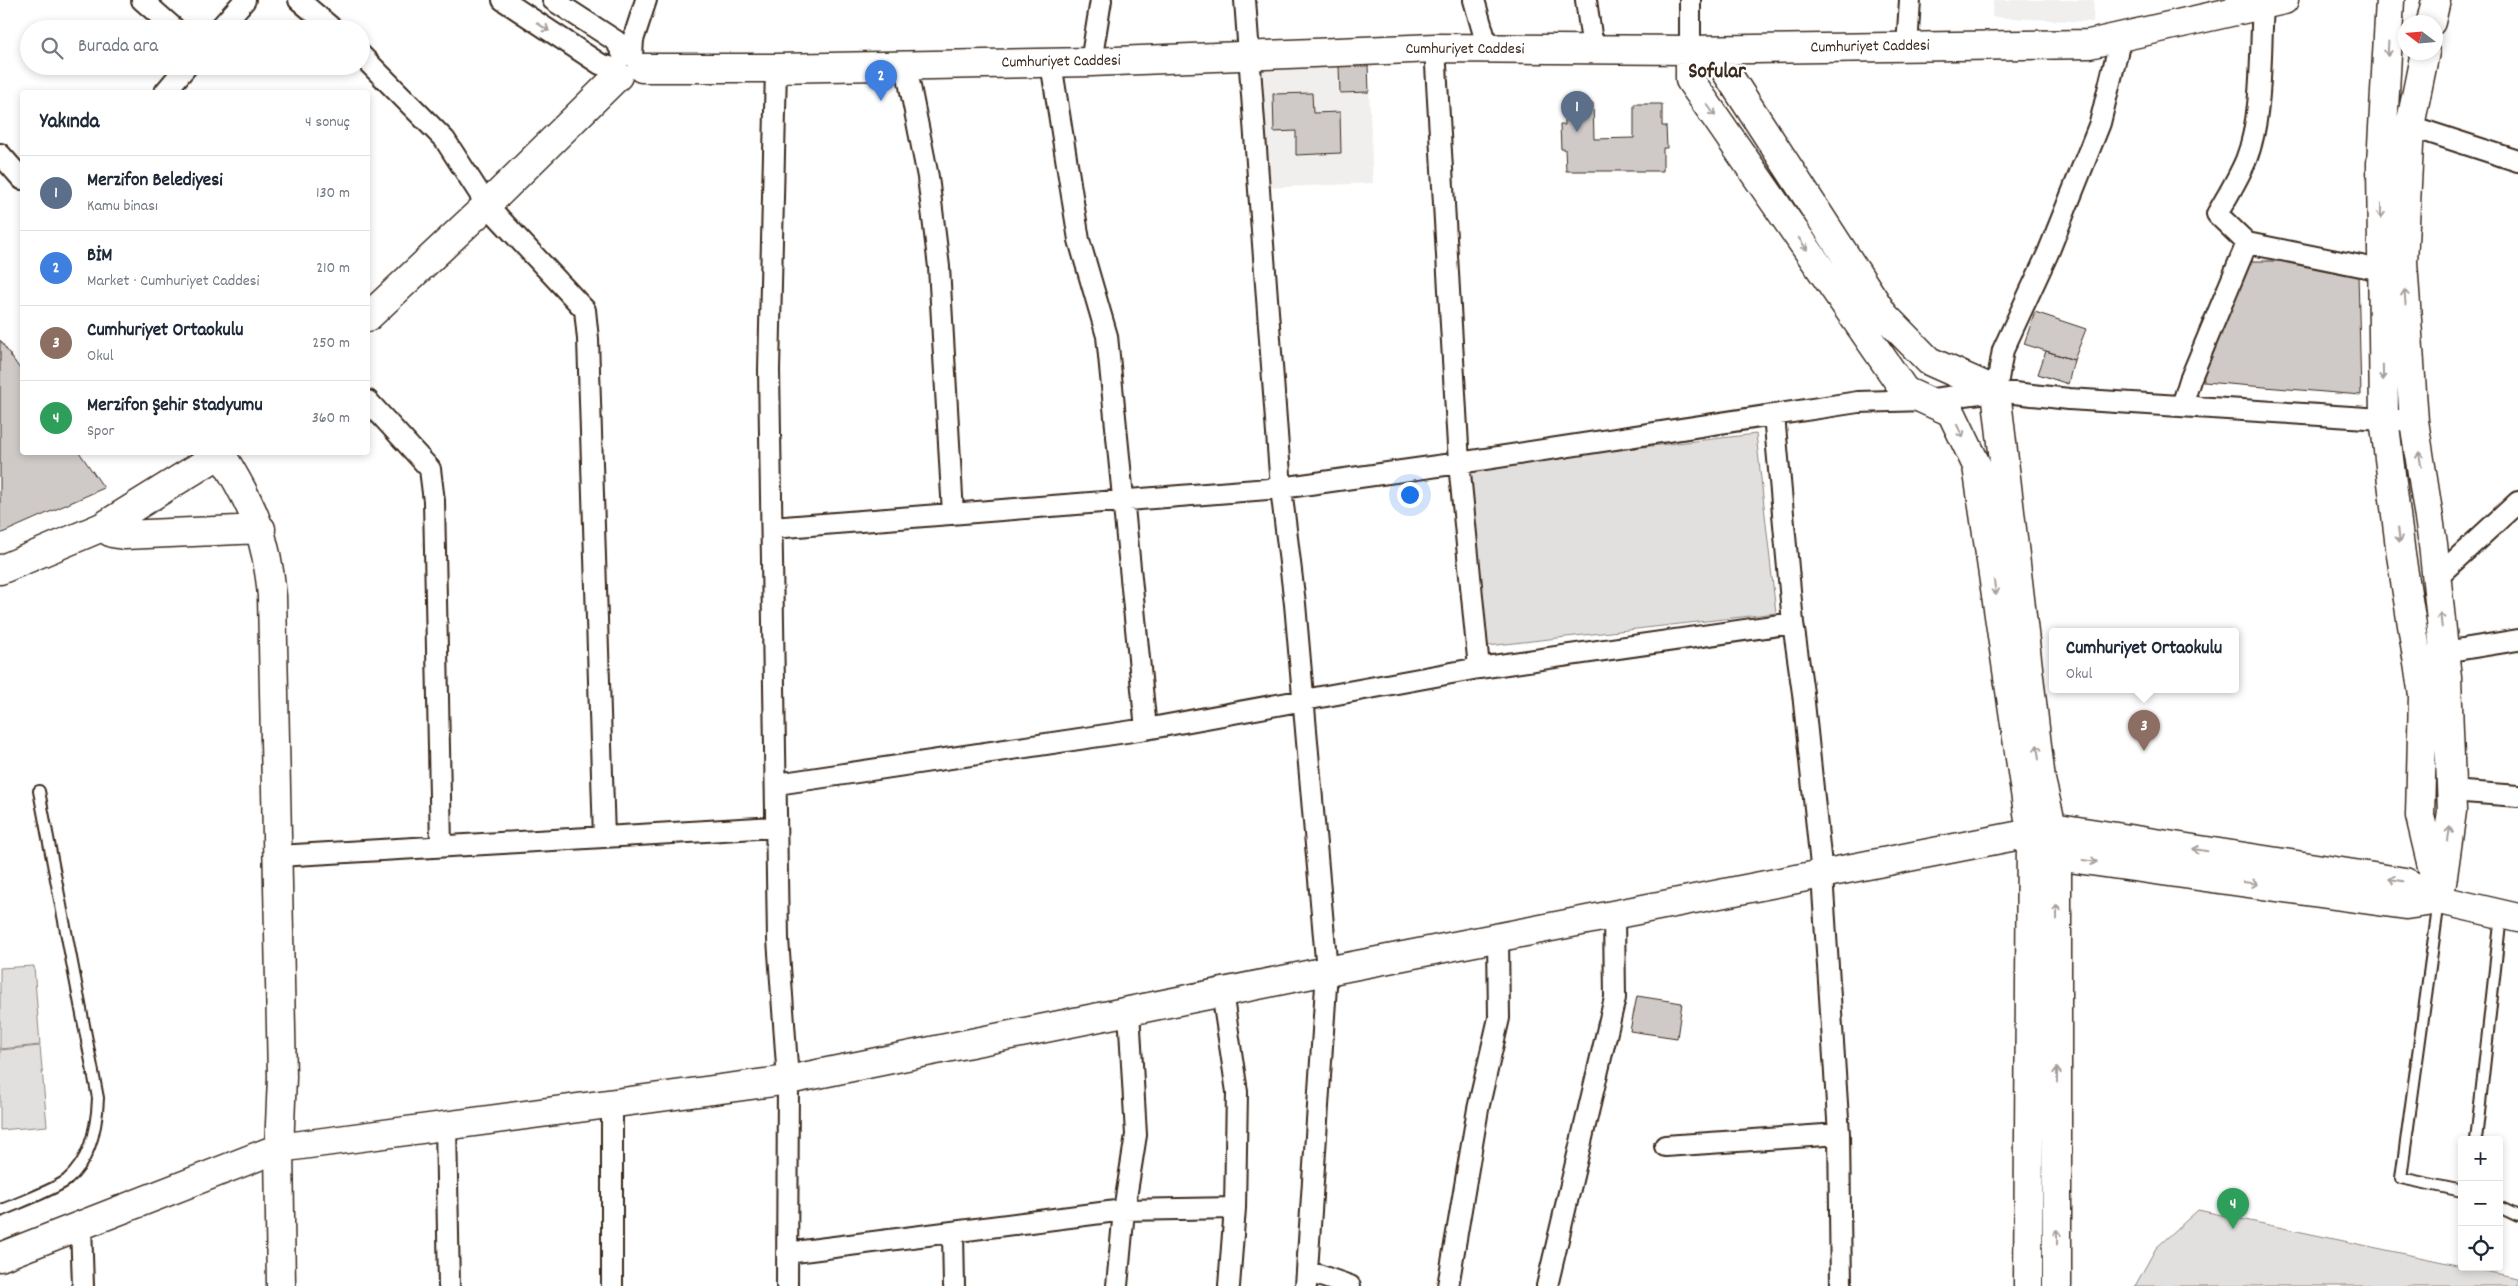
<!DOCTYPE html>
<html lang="tr">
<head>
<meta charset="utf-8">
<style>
	body { margin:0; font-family:Dekko,sans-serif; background:#f6f6f7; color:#1f2937 }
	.controls { position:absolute; right:15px; bottom:15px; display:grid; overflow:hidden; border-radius:5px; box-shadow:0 2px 8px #0003 }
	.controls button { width:45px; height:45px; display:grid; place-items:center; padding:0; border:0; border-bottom:1px solid #e0e1e3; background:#fff; color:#1f2937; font:25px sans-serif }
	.compass { position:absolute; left:2398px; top:15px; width:45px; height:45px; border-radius:50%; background:#fff; box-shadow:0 2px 8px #0003; rotate:286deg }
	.you { position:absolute; left:1409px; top:494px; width:18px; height:18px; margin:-12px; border:4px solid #fff; border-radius:50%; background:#1a73e8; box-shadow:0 0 0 8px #1a73e833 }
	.badge { display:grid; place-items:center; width:32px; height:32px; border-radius:50%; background:#d1495b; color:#fff; font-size:16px; font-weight:700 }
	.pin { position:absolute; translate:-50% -41px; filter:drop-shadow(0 1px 2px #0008) }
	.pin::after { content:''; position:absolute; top:26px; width:18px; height:15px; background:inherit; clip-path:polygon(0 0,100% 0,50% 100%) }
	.popup { position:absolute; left:2049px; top:628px; width:190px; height:65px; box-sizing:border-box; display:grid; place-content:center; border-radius:5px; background:#fff; filter:drop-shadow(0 1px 4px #0005); font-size:16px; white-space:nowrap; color:#747a83 }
	.popup b { font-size:19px; color:#1f2937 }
	.popup::after { content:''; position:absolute; left:50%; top:100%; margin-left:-10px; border:10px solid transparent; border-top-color:#fff }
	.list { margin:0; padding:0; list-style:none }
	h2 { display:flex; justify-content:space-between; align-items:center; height:65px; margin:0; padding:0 20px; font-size:21px }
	h2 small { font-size:16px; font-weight:400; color:#747a83 }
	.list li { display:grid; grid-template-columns:32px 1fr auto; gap:15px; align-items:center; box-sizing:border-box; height:75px; padding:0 20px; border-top:1px solid #e0e1e3 }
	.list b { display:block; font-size:19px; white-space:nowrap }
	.list p { margin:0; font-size:16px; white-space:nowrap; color:#747a83 }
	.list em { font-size:16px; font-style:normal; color:#747a83 }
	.icon { flex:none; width:28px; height:28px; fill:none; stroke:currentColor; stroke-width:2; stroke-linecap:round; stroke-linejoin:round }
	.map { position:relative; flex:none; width:2518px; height:1286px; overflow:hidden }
	.search { position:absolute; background:#fff; box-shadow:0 2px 8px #0003; left:20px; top:20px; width:350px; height:55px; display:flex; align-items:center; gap:12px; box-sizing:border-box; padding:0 18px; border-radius:28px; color:#747a83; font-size:19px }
	.panel { position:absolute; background:#fff; box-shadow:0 2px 8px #0003; left:20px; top:90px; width:350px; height:365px; border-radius:5px }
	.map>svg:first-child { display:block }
</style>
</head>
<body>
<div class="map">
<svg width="2518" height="1286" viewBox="0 0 2518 1286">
	<rect width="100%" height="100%" fill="#fff"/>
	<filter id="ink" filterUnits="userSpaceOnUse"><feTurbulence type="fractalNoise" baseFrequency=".02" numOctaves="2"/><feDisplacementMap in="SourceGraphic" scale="10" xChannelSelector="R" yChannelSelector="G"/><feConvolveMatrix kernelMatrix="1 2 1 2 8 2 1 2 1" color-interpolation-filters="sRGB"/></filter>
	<g filter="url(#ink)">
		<!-- built -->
		<path fill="#f1efee" d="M1993,0H2094L2093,22L1992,17Z
			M1368,64L1373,183L1264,188L1259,69Z"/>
		<!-- green -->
		<path fill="#e2e0de" stroke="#8e857e" d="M1756,434L1776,613L1488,646L1468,467Z
			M34,966L40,1045L0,1049V968Z
			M40,1046L47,1126L0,1130V1050Z
			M2198,1210L2518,1278V1286H2135L2156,1248Z"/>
		<!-- building -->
		<path fill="#cfcac7" stroke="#3b2a1e" d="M1368,64L1369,92L1340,93L1339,66Z
			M1312,93L1313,113L1340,112L1341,153L1296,155V131L1274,132L1273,94Z
			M1565,103H1593L1594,139L1634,138V104H1662V126H1666L1667,148H1663V171H1566L1565,149H1561L1560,125H1565Z
			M2242,261H2289L2358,273L2361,395L2204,382L2202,355Z
			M2035,312L2086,329L2074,360L2024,344Z
			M0,340L22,372V452H79L104,488L0,534Z
			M2046,351L2074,360L2068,384L2038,374Z
			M1637,996L1682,1003L1677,1038L1630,1031Z"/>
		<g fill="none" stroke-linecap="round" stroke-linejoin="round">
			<!-- lane casing -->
			<g stroke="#3b2a1e" stroke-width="14">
				<path id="lane" d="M2439,901L2401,1178L2462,1191
					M2476,1140L2501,915
					M2499,1207L2518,1216
					M0,1211C16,1204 56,1189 67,1180C90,1160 97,1126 98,1098L39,791"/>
			</g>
			<!-- street casing -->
			<g stroke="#3b2a1e" stroke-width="24">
				<path id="street" d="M142,0L175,29
					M299,0L333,29
					M503,0L600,64L616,69
					M553,0L616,41L624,56
					M1245,0L1281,488L1295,604L1327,971L1306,1286
					M1474,0L1488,49
					M1586,0L1593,49
					M2263,5C2260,52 2263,117 2246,160C2238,179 2227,197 2217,214L2247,243L2381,270
					M219,29L245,0
					M1907,47L1910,0
					M1435,48L1459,463L1479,668
					M1690,50V0
					M361,55L445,140L487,205L585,310L588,339L604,837
					M632,55L633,40L646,0
					M1091,62L1101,0
					M1051,63L1079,240L1107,336L1146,729
					M906,66L928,177L939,267L953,514
					M776,68L769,370L778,939L788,1080L787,1286
					M165,92L187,66
					M2410,126L2518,161
					M0,154L22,179
					M1996,391L2003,350L2048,253L2100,123L2121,37
					M368,401L430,469L434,501L441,846
					M2182,406L2190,380L2247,243
					M1774,415L1793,623L1803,693L1822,875L1839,1134L1841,1286
					M772,528L1281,488L1459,463L1858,402L1925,400L1996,391L2069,399L2414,421
					M2437,577L2518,502
					M2444,652L2518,640
					M777,784L1146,729L1479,668L1793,623
					M2451,791L2518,796
					M278,856L776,827
					M1222,992L1237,1092L1235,1208L1229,1286
					M446,1126L449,1286
					M1665,1146L1839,1134
					M81,1225L83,1286
					M953,1233L954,1286
					M787,1253L1124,1210L1235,1208
					M1307,1271L1350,1286
					M612,1286V1104
					M1117,1286L1124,1210L1136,1135L1129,1011
					M1448,1286L1478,1109L1499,1018L1498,938
					M1547,1286L1615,998L1614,915"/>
			</g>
			<!-- secondary casing -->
			<g stroke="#3b2a1e" stroke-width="31">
				<path id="secondary" d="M2390,0L2381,164L2384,418L2401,555L2423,695L2420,816L2440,900
					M2431,22L2436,0
					M1690,50V80L1905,391L1951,412L1977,466L2031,833L2028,1286
					M1712,50L1884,315L1929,361L1996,391L2041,780L2057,848V1286
					M2425,52L2410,126L2403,262L2414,421L2433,544L2447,678L2452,811L2442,883
					M642,68H776L1091,62L1435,48L1690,50L2089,44L2284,0
					M368,317L487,205L618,76
					M221,454C253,505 267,537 272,596L282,1077L279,1148L281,1286
					M102,527L112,533L124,535L261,529
					M0,570L102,527L223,452
					M2043,840L2076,859L2406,905L2440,900
					M0,1257L279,1148L788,1080L1327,971L2031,833L2052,827L2405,882L2440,900L2518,918"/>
			</g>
			<!-- lane -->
			<use href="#lane" stroke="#fff" stroke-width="10"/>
			<!-- street -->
			<use href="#street" stroke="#fff" stroke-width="20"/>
			<!-- secondary -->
			<use href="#secondary" stroke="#fff" stroke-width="28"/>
		</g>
		<!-- one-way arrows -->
		<defs><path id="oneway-shaft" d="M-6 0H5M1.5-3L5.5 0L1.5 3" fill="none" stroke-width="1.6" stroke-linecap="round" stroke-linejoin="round" transform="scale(1.25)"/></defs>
		<g stroke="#a79f9a">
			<use href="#oneway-shaft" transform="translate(543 27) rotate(33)"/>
			<use href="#oneway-shaft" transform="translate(2388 49) rotate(93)"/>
			<use href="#oneway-shaft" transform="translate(1711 110) rotate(55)"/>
			<use href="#oneway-shaft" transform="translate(2381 211) rotate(90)"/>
			<use href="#oneway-shaft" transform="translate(1803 244) rotate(55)"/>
			<use href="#oneway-shaft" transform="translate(2405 297) rotate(-94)"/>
			<use href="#oneway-shaft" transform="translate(2383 373) rotate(89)"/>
			<use href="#oneway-shaft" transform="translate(1960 431) rotate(64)"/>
			<use href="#oneway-shaft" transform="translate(2420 459) rotate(-99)"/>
			<use href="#oneway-shaft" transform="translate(2399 535) rotate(83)"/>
			<use href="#oneway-shaft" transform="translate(1995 588) rotate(82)"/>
			<use href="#oneway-shaft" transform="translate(2441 620) rotate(-96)"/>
			<use href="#oneway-shaft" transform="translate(2038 752) rotate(-97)"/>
			<use href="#oneway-shaft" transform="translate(2449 834) rotate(-82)"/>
			<use href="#oneway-shaft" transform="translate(2200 850) rotate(-171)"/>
			<use href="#oneway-shaft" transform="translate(2090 861) rotate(8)"/>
			<use href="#oneway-shaft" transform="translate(2396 880) rotate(-171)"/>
			<use href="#oneway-shaft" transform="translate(2251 883) rotate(8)"/>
			<use href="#oneway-shaft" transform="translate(2057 912) rotate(-90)"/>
			<use href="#oneway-shaft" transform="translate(2057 1075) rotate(-90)"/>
			<use href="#oneway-shaft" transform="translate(2057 1237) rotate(-90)"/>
		</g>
	</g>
	<g text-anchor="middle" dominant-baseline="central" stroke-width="4.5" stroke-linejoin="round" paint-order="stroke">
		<!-- street labels -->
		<g font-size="16" fill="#3b2a1e" stroke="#fff">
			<text transform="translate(1870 47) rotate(-1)">Cumhuriyet Caddesi</text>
			<text x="1465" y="49">Cumhuriyet Caddesi</text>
			<text transform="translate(1061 62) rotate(-1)">Cumhuriyet Caddesi</text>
		</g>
		<!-- district labels -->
		<g font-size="21" font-weight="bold" fill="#3b2a1e" stroke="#fff">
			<text x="1717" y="73">Sofular</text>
		</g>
	</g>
</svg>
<div class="controls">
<button>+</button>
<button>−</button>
<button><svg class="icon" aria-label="locate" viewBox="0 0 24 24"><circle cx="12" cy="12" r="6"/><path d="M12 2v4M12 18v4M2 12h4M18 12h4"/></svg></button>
</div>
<svg class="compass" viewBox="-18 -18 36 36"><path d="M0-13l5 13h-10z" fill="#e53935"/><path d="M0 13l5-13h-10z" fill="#747a83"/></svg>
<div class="you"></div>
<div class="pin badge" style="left:1577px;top:132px;background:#5c6f8a">1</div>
<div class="pin badge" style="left:881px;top:101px;background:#3f7fe0">2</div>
<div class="pin badge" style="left:2144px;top:751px;background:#8d6e63">3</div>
<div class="popup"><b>Cumhuriyet Ortaokulu</b>Okul</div>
<div class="pin badge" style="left:2233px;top:1229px;background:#2e9e5b">4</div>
<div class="search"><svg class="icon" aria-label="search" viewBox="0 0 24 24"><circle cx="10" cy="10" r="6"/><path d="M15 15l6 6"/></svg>Burada ara</div>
<section class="panel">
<h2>Yakında<small>4 sonuç</small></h2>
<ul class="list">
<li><span class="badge" style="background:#5c6f8a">1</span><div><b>Merzifon Belediyesi</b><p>Kamu binası</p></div><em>130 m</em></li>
<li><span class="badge" style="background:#3f7fe0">2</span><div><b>BİM</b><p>Market · Cumhuriyet Caddesi</p></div><em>210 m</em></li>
<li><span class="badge" style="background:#8d6e63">3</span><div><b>Cumhuriyet Ortaokulu</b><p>Okul</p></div><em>250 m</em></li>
<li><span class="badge" style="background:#2e9e5b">4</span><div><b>Merzifon Şehir Stadyumu</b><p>Spor</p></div><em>360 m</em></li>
</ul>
</section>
</div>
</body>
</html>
